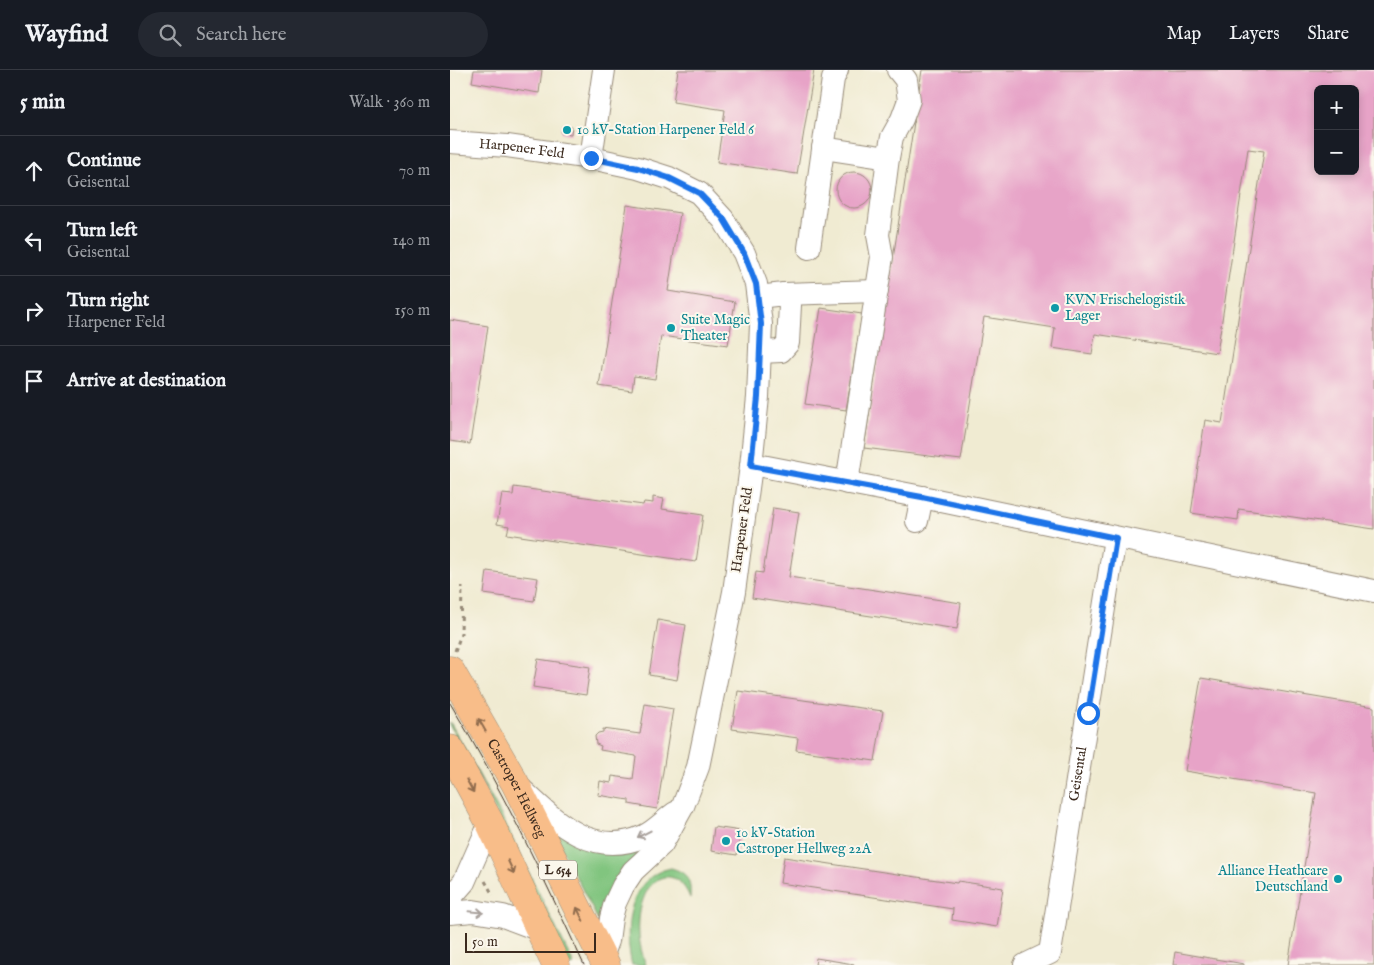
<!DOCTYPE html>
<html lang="en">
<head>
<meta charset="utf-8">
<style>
	body { margin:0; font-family:"IM FELL English",serif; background:#242831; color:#f1f3f6 }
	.controls { position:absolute; right:15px; top:15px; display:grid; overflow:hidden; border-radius:8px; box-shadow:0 2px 8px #0003 }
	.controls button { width:45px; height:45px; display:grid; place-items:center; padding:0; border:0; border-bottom:1px solid #363941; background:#171b24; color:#f1f3f6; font:25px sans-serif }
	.scale { position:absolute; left:15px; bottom:12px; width:131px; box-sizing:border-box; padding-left:5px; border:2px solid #3b2a1e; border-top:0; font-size:14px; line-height:18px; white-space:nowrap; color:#3b2a1e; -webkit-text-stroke:4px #fbf7ec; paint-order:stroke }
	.stop { position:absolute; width:15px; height:15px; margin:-11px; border:4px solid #1a73e8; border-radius:50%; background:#fff }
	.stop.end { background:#1a73e8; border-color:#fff; box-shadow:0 1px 5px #0008 }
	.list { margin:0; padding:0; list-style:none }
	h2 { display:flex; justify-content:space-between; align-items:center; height:65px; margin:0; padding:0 20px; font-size:21px }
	h2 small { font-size:16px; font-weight:400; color:#9ea1a6 }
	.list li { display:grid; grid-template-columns:32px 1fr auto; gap:15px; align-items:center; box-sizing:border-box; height:70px; padding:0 20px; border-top:1px solid #363941 }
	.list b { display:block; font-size:19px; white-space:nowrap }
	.list p { margin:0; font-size:16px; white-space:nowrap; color:#9ea1a6 }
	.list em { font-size:16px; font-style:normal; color:#9ea1a6 }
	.icon { flex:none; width:28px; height:28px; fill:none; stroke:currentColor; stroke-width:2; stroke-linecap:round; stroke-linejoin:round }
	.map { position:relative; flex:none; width:924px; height:895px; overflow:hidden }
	header { display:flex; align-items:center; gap:30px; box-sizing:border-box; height:70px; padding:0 25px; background:#171b24; border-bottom:1px solid #363941 }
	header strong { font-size:24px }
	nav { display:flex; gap:28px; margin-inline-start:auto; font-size:18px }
	.search { width:350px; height:45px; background:#242831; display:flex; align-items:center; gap:12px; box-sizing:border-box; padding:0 18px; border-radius:28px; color:#9ea1a6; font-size:19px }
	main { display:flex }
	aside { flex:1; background:#171b24 }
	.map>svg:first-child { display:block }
</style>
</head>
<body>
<header>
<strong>Wayfind</strong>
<div class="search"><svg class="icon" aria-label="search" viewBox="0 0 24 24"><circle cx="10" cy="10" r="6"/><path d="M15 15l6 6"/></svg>Search here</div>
<nav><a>Map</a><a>Layers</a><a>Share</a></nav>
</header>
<main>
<aside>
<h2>5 min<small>Walk · 360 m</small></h2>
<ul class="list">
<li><svg class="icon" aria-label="ahead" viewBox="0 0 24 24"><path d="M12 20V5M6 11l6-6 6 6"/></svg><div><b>Continue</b><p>Geisental</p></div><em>70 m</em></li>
<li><svg class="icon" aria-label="left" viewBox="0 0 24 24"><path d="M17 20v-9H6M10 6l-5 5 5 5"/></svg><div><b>Turn left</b><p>Geisental</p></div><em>140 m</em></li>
<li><svg class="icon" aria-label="right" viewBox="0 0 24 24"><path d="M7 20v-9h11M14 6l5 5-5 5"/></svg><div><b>Turn right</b><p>Harpener Feld</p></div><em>150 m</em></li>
<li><svg class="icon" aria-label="arrive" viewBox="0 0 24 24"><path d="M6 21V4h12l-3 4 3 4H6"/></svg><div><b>Arrive at destination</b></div></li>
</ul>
</aside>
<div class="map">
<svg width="924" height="895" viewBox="0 0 924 895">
	<rect width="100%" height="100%" fill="#fbf7ec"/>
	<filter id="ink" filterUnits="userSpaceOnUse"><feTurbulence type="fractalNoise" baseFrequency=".02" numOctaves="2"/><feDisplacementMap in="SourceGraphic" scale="10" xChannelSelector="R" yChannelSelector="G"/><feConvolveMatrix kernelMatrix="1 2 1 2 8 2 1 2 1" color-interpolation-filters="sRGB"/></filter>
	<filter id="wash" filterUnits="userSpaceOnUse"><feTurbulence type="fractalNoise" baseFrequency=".0096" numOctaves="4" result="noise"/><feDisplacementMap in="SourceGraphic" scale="20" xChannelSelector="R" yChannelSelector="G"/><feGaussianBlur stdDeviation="1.12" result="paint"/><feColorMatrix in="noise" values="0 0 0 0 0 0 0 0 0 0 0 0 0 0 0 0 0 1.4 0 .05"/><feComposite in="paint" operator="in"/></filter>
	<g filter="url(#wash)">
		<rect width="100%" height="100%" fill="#f0ebd2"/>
		<!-- green -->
		<path fill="#81c57f" stroke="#5e784e" d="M0,652L52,747L124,895H118L31,711L0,656Z
			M102,760L199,772L149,852Z
			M221,798C239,803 241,811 240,828C229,799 203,800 193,830C186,851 188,874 196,895H182C173,860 178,806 221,798Z"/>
		<g id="blocks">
			<!-- building -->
			<path fill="#e7a3c7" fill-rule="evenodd" d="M24,0H92L89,23L22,12Z
				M228,0H364L347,104L267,92L275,40L223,32Z
				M472,0H924V459L789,439L788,450L741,443L755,350L772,353L814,81L798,79L767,283L645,264L642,284L602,278L605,258L534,247L511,390L414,378ZM868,19H905V101H868Z
				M112,56L122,57L121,64L111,63Z
				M386 120a18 18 0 1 1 36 0a18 18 0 1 1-36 0Z
				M177,135L230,143L218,221L285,232L278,275L211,266L205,309L184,306L182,321L149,316Z
				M371,238L412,244L396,340L355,334Z
				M0,250L38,256L20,374L0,371Z
				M64,417L193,435L194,432L203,433V427L214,429L212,439L253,445L246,492L57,464L59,456L47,454L52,424L63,425Z
				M323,438L349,442L339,507L511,533L507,559L302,528L306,502L313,503Z
				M37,501L88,508L84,531L34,524Z
				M208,550L236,555L227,610L199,605Z
				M88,589L140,597L136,625L83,617Z
				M751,608L924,637V895H838L866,723L735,701Z
				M288,621L433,641L425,691L346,680L348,668L282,659Z
				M195,634L223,639L207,739L179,734V730L148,725L150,711L161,713L162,706L183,709L186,686L150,680L151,676L146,674L145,666L148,663L153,662V659L190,664Z
				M264,757L291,761L287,785L261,781Z
				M334,787L507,813L508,811L553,818L547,857L502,850L503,839L330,813Z
				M725,882L794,894V895H723Z
				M366,888L404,894V895H365Z"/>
		</g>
	</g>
	<g filter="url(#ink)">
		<use href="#blocks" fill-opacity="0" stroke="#968a78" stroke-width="1"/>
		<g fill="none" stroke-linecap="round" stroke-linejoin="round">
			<!-- minor casing -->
			<g stroke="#968a78" stroke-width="24">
				<g id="minor">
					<path id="s1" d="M0,72L57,76L141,88L188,98L219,108L249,123L273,149L294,183L306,214L311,254L308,327L301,396L284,522L248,697L233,736L212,774L183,801L173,816L165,833L161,848L158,871L152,887"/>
					<path d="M373,78L438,88"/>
					<path d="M141,88L154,0"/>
					<path d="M359,178L383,9L387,0"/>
					<path d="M334,224L427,221"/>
					<path d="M308,227L334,224L340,235L338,273L331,281L310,282"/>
					<path d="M301,396H312L472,427L924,521"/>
					<path d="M397,413L432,187L428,165L438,88L442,67L452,49L459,30L456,10L448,0"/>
					<path d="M467,451L472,427"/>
					<path d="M71,719C106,752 143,789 194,766C205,761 215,750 225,743"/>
					<path d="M0,828L14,812L40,753"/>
					<path d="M0,843L23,841L53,846L90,860"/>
					<path id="s2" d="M575,895L600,883L665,468"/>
				</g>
			</g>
			<!-- major casing -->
			<g stroke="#968a78" stroke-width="29">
				<g id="major">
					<path id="s3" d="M0,600L65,713L156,895"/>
					<path d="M0,679L40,753L106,895"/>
				</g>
			</g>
			<!-- path -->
			<path stroke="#968a78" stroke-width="3" stroke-dasharray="4 4" stroke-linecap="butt" d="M5,581L11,564L12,516
				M35,811L43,825"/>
			<!-- minor -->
			<use href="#minor" stroke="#fff" stroke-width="22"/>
			<!-- major -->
			<use href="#major" stroke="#f8bd89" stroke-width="28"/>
			<!-- tram -->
			<path stroke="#3b2a1e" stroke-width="1" d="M0,633C51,717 93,806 134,895"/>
		</g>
		<!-- one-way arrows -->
		<defs><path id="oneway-shaft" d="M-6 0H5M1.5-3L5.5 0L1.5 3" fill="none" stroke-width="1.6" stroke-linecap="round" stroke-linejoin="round" transform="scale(1.25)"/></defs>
		<g stroke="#906c4e">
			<use href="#oneway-shaft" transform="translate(32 655) rotate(-120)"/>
			<use href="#oneway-shaft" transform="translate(20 716) rotate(61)"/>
			<use href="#oneway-shaft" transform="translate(61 797) rotate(65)"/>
			<use href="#oneway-shaft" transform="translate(130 844) rotate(-116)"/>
		</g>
		<g stroke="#a79f9a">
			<use href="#oneway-shaft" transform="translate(194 764) rotate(153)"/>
			<use href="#oneway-shaft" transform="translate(26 842) rotate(5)"/>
		</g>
	</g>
	<g fill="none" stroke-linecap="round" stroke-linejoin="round" filter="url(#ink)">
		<!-- route -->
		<path stroke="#1a73e8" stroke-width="6" d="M141,88L188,98L219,108L249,123L273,148L294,183L306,214L311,254L308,327L301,396L472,427L666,468L638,643"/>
	</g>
	<!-- markers -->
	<g fill="#0f9aa8" stroke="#fbf7ec" stroke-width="2">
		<circle cx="117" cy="60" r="5"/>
		<circle cx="605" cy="238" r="5"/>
		<circle cx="221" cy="258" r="5"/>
		<circle cx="276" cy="771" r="5"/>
		<circle cx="888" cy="809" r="5"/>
	</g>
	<g text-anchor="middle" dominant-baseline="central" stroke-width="4" stroke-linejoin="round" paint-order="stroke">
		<!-- shield labels -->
		<rect fill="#fbf7ec" stroke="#75685c" stroke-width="1" x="89" y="790.5" width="38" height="19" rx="4"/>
		<g font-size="12" font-weight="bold" fill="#3b2a1e">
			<text x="108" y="800">L 654</text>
		</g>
		<!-- culture labels -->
		<g font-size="14" fill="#0d838f" stroke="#fbf7ec" text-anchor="start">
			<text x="127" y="60">10 kV-Station Harpener Feld 6</text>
			<text x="615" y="230">KVN Frischelogistik<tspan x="615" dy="16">Lager</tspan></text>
			<text x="231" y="250">Suite Magic<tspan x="231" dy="16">Theater</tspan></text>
			<text x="286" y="763">10 kV-Station<tspan x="286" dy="16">Castroper Hellweg 22A</tspan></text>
			<text x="878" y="801" text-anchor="end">Alliance Heathcare<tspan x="878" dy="16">Deutschland</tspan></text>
		</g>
		<!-- street labels -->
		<g font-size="14" fill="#3b2a1e" stroke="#fbf7ec">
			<text stroke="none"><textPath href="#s1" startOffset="72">Harpener Feld</textPath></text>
			<text transform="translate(292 460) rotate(-82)">Harpener Feld</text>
			<text stroke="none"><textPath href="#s2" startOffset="209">Geisental</textPath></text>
			<text stroke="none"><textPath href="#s3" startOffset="136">Castroper Hellweg</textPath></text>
		</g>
	</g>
</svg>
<div class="controls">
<button>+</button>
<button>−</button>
</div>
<div class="scale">50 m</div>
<div class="stop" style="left:638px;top:643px"></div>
<div class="stop end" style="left:141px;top:88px"></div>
</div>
</main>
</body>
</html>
